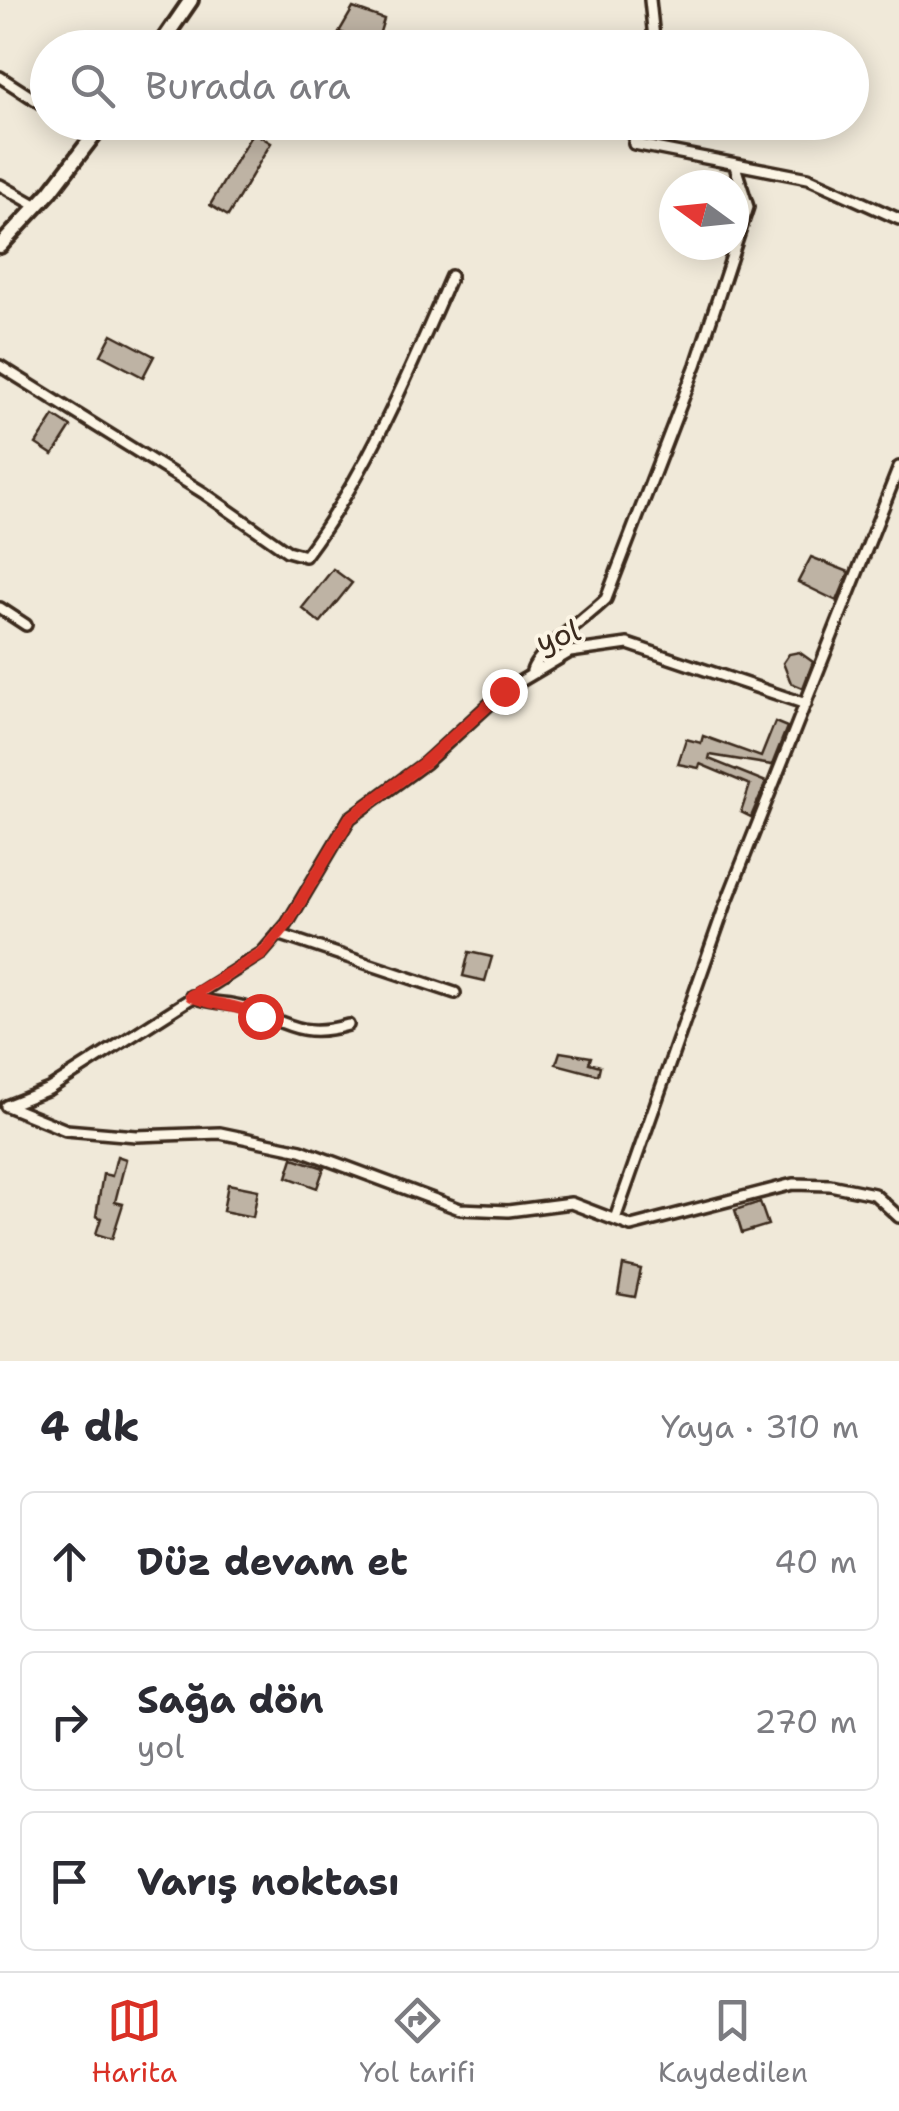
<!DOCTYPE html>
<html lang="tr">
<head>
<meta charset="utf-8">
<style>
	body { margin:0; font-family:"Shantell Sans",sans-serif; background:#f7f7f7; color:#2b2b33 }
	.compass { position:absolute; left:659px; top:170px; width:90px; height:90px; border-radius:50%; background:#fff; box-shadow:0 5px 25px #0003; rotate:285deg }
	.stop { position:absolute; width:30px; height:30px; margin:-22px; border:8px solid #d93025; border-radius:50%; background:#fff }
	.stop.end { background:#d93025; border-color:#fff; box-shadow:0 2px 10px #0008 }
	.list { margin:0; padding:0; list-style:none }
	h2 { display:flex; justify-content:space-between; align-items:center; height:130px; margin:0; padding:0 40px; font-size:42px }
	h2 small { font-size:32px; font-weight:400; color:#7c7c81 }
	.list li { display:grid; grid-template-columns:65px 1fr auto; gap:30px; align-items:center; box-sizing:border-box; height:140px; margin:0 20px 20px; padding:0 20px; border:2px solid #e1e1e2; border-radius:15px }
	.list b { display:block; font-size:38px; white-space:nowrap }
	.list p { margin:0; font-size:32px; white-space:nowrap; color:#7c7c81 }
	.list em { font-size:32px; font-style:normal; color:#7c7c81 }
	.icon { flex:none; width:55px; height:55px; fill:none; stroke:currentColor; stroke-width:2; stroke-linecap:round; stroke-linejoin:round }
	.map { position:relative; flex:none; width:899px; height:1361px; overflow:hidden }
	.search { position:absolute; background:#fff; box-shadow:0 5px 25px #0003; left:30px; right:30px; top:30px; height:110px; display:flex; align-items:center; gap:25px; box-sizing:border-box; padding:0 35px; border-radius:55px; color:#7c7c81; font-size:38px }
	.sheet { height:610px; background:#fff }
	nav { display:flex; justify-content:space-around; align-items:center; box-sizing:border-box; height:140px; border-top:2px solid #e1e1e2; background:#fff; font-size:28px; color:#7c7c81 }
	nav a { display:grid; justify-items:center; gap:5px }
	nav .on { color:#d93025 }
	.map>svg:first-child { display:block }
</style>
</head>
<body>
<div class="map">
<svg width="899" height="1361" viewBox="0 0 899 1361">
	<rect width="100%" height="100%" fill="#f0e9d9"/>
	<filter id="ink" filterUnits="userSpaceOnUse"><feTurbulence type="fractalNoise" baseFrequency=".01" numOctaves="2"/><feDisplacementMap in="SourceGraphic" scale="20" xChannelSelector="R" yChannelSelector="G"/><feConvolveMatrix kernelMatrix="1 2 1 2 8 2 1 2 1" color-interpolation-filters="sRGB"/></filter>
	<g filter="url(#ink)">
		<!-- building -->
		<path fill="#beb3a4" stroke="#3b2a1e" stroke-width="2.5" d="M353,8L384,19L376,45L339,32Z
			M253,132L271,143L228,216L210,205Z
			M112,334L154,356L143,377L101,355Z
			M54,416L71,427L53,455L36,444Z
			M811,557L849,572L837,601L798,582Z
			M333,569L352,583L320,623L302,608Z
			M799,652L813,662L803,688L791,683L783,663L789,654Z
			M775,722L787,727L772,765L710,755L709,759L766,782L751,817L741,812L750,785L700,764L699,768L678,764L686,739L701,743L703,736L761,757Z
			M469,952L492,957L485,981L463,976Z
			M560,1052L591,1057L589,1063L600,1066L598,1075L556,1064Z
			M117,1156L126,1159L115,1202L123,1204L112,1239L96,1234L101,1218L96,1216L103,1174L112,1176Z
			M293,1158L324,1168L317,1188L287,1177Z
			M228,1184L258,1190L253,1217L223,1211Z
			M760,1202L768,1225L742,1233L735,1210Z
			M623,1265L641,1269L635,1297L618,1294Z"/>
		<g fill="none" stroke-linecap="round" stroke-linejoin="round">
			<!-- street casing -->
			<g stroke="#3b2a1e" stroke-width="16">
				<path id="street" d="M650,0L655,48
					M0,77L48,108
					M71,122L93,137
					M636,122L634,144L808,178L899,219
					M0,185L37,206
					M0,366L204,493L287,551L305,556C369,471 409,372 451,276
					M0,608L26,625
					M532,671C537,652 588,617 606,599L696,365L748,207L735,166
					M278,934L455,993
					M191,996C211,1005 227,1001 244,1007C286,1022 300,1039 348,1025
					M6,1106L49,1089L262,953L287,924L350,818L425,763L504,691L570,652L628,644L806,704
					M7,1106L66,1130L136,1136L220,1133L301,1150L460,1209L508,1211L571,1203L631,1226L793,1184L830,1185L874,1194L899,1217
					M615,1219L725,906L899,467"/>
			</g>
			<!-- secondary casing -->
			<g stroke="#3b2a1e" stroke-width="20">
				<path id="secondary" d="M158,48L191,0
					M0,246L51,191L104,122"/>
			</g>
			<!-- street -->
			<use href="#street" stroke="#fcf5e5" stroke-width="9"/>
			<!-- secondary -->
			<use href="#secondary" stroke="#fcf5e5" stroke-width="12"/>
		</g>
	</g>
	<g fill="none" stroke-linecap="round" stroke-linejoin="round" filter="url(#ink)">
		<!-- route -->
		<path stroke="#d93025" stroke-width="12" d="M260,1016C237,1004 214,1006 191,996L262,954L287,924L350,818L424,763L504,691"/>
	</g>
	<g text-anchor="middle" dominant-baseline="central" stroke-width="8" stroke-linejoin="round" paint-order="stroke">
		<!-- street labels -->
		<g font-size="30" fill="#3b2a1e" stroke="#fcf5e5">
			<text transform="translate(558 636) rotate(-19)">yol</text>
		</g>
	</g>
</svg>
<svg class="compass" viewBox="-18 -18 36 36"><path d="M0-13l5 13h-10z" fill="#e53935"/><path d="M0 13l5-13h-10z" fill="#7c7c81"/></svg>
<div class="stop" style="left:260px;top:1016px"></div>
<div class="stop end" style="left:504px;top:691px"></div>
<div class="search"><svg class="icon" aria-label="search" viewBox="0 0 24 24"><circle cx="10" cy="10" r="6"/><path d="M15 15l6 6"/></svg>Burada ara</div>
</div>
<section class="sheet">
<h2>4 dk<small>Yaya · 310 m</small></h2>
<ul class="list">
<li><svg class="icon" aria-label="ahead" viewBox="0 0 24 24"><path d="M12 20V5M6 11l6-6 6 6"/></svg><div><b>Düz devam et</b></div><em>40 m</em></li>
<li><svg class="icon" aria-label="right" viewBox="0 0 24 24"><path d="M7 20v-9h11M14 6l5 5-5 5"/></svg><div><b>Sağa dön</b><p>yol</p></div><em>270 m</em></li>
<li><svg class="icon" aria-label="arrive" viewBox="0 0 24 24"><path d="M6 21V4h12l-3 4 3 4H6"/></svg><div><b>Varış noktası</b></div></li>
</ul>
</section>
<nav>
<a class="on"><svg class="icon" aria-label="map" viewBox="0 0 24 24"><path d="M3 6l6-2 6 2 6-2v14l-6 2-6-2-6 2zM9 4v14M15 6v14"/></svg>Harita</a>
<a><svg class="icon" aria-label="directions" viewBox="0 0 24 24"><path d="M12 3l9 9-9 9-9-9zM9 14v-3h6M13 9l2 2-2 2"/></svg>Yol tarifi</a>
<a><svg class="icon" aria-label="saved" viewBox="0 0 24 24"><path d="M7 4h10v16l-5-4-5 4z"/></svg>Kaydedilen</a>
</nav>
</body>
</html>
